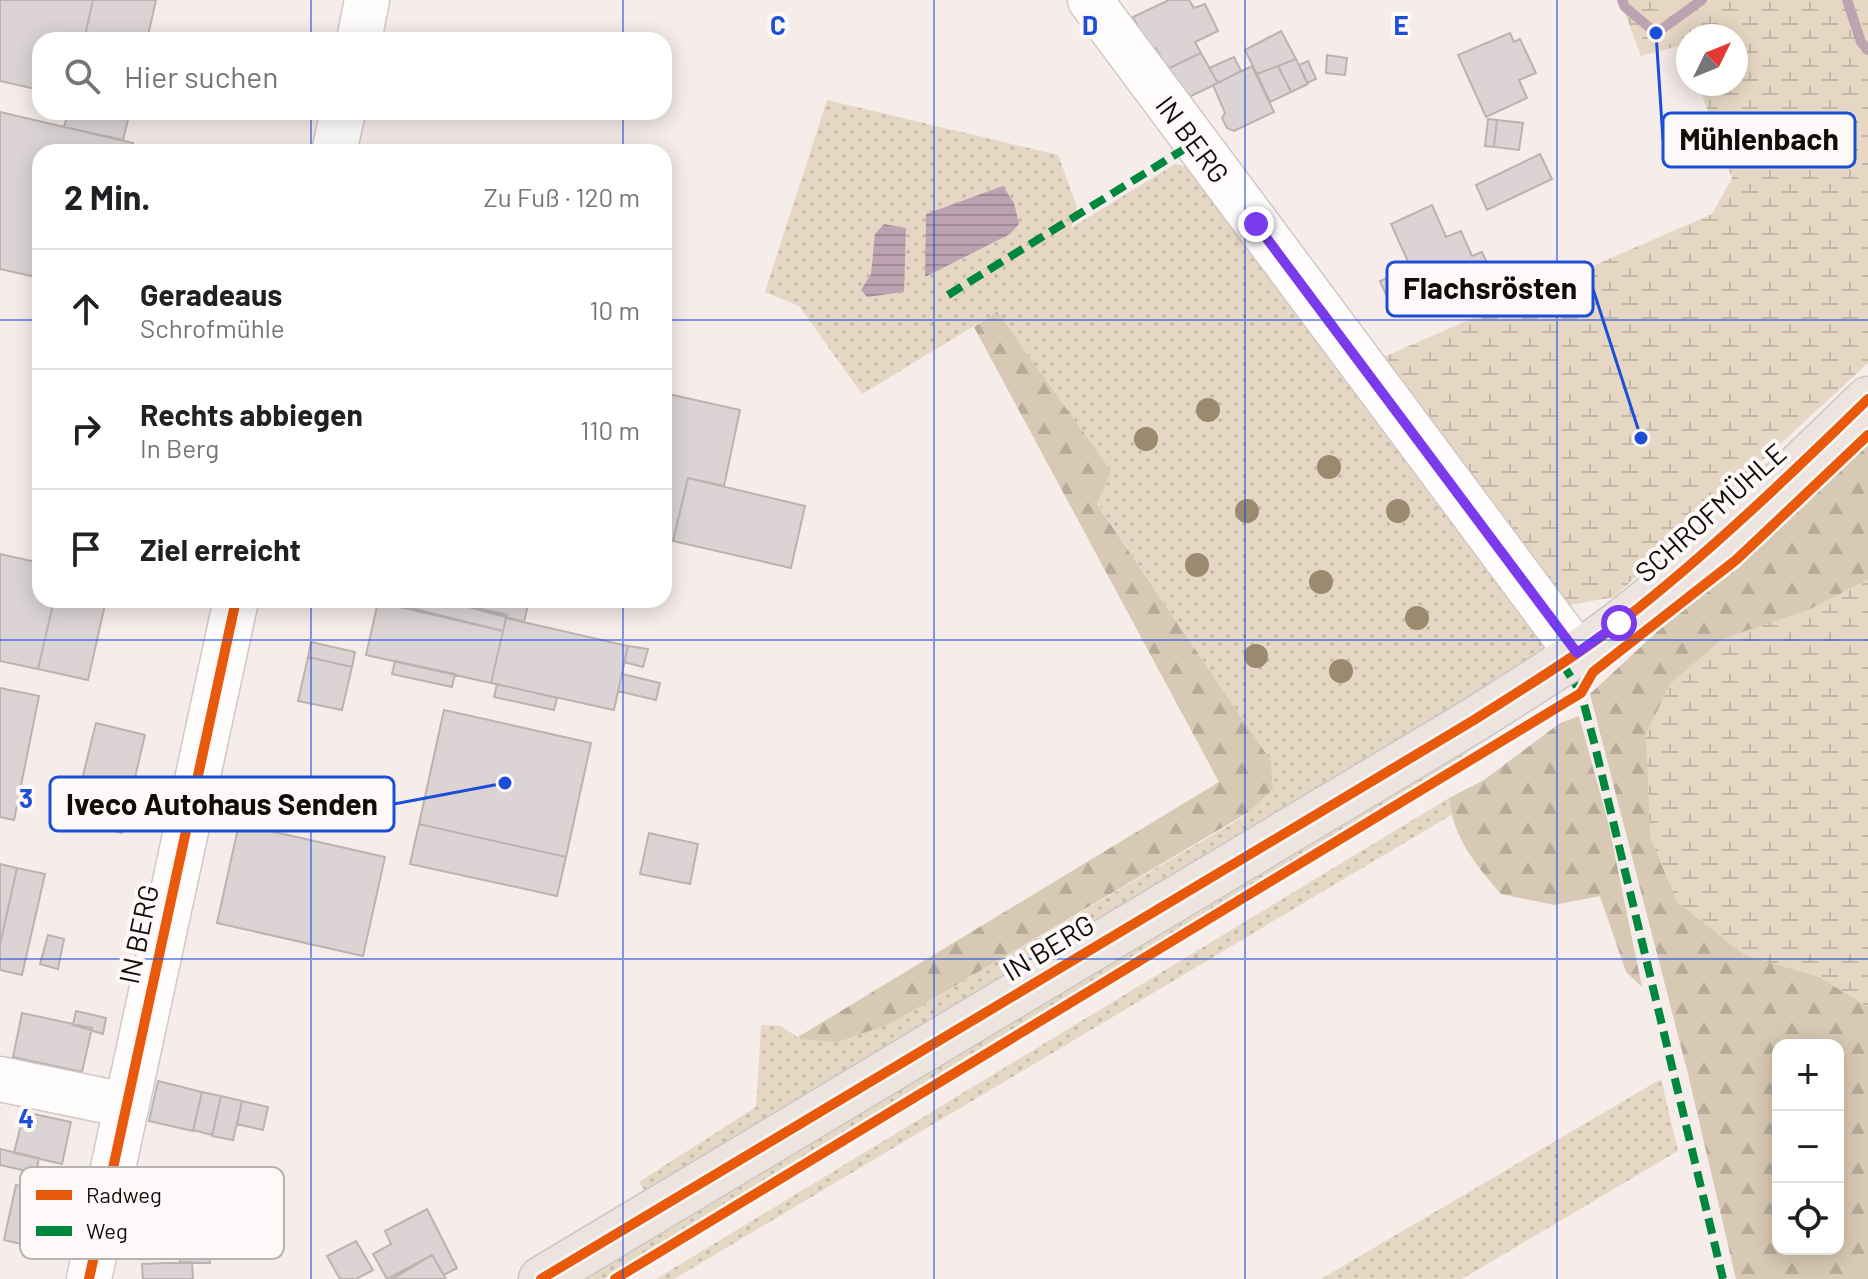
<!DOCTYPE html>
<html lang="de">
<head>
<meta charset="utf-8">
<style>
	body { margin:0; font-family:Barlow,sans-serif; background:#f6f6f6; color:#202124 }
	.controls { position:absolute; right:24px; bottom:24px; display:grid; overflow:hidden; border-radius:16px; box-shadow:0 4px 20px #0003 }
	.controls button { width:72px; height:72px; display:grid; place-items:center; padding:0; border:0; border-bottom:2px solid #e0e0e0; background:#fff; color:#202124; font:40px sans-serif }
	.compass { position:absolute; left:1676px; top:24px; width:72px; height:72px; border-radius:50%; background:#fff; box-shadow:0 4px 20px #0003; rotate:47deg }
	.stop { position:absolute; width:24px; height:24px; margin:-18px; border:6px solid #7c3aed; border-radius:50%; background:#fff }
	.stop.end { background:#7c3aed; border-color:#fff; box-shadow:0 2px 8px #0008 }
	.list { margin:0; padding:0; list-style:none }
	h2 { display:flex; justify-content:space-between; align-items:center; height:104px; margin:0; padding:0 32px; font-size:34px }
	h2 small { font-size:26px; font-weight:400; color:#757577 }
	.list li { display:grid; grid-template-columns:52px 1fr auto; gap:24px; align-items:center; box-sizing:border-box; height:120px; padding:0 32px; border-top:2px solid #e0e0e0 }
	.list b { display:block; font-size:30px; white-space:nowrap }
	.list p { margin:0; font-size:26px; white-space:nowrap; color:#757577 }
	.list em { font-size:26px; font-style:normal; color:#757577 }
	.icon { flex:none; width:44px; height:44px; fill:none; stroke:currentColor; stroke-width:2; stroke-linecap:round; stroke-linejoin:round }
	.map { position:relative; flex:none; width:1868px; height:1279px; overflow:hidden }
	.search { position:absolute; background:#fff; box-shadow:0 4px 20px #0003; left:32px; top:32px; width:640px; height:88px; display:flex; align-items:center; gap:20px; box-sizing:border-box; padding:0 28px; border-radius:24px; color:#757577; font-size:30px }
	.panel { position:absolute; background:#fff; box-shadow:0 4px 20px #0003; left:32px; top:144px; width:640px; height:464px; border-radius:24px }
	.map>svg:first-child { display:block }
</style>
</head>
<body>
<div class="map">
<svg width="1868" height="1279" viewBox="0 0 1868 1279">
	<defs>
		<pattern id="grass-dots" width="8" height="8" patternUnits="userSpaceOnUse" patternTransform="scale(2)"><rect width="8" height="8" fill="#e5d7c3"/><path d="M2 2h.1M6 6h.1" fill="none" stroke="#c3b7a6" stroke-width="1.8" stroke-linecap="round"/></pattern>
		<pattern id="forest-firs" width="22" height="20" patternUnits="userSpaceOnUse" patternTransform="scale(2)"><rect width="22" height="20" fill="#d8c9b4"/><path d="M5 1l3.5 6h-7zM16 11l3.5 6h-7z" fill="#b8ab99"/></pattern>
		<pattern id="wetland-marsh" width="20" height="14" patternUnits="userSpaceOnUse" patternTransform="scale(2)"><rect width="20" height="14" fill="#e5d7c3"/><path d="M1 5h8M5 5V1M11 12h8M15 12V8" fill="none" stroke="#c3b7a6"/></pattern>
		<pattern id="water-rules" width="6" height="5" patternUnits="userSpaceOnUse" patternTransform="scale(2)"><rect width="6" height="5" fill="#bda2b2"/><path d="M0 2.5h6" fill="none" stroke="#a18a98"/></pattern>
	</defs>
	<rect width="100%" height="100%" fill="#f6ecea"/>
	<!-- grass -->
	<path fill="url(#grass-dots)" d="M827,100L1058,155L1077,207L1071,228L1175,164L1206,170L1552,649L648,1196L639,1182L756,1107L761,1025L781,1026L800,1039L892,1023L1245,816L1273,789L1271,761L1097,503L997,312L862,394L799,306L765,292Z
		M1471,741L1467,755L1429,780L603,1279H571Z
		M1449,798L1451,815L674,1279H656Z
		M1661,1079L1678,1151L1462,1279H1321Z"/>
	<!-- forest -->
	<path fill="url(#forest-firs)" fill-rule="evenodd" d="M997,312L1111,471L1097,504L1271,761L1273,789L1249,812L892,1023L838,1042L800,1039L798,1037L1219,782L974,327Z
		M1868,436V1279H1736L1688,1074L1590,694ZM1778,1045H1838V1249H1778Z
		M1579,716L1608,822L1642,987L1626,972L1600,896L1554,905L1501,894C1476,865 1453,838 1449,798L1484,780L1560,723Z"/>
	<!-- wetland -->
	<path fill="url(#wetland-marsh)" d="M1620,0H1868V363L1614,597L1569,605L1370,363L1712,214L1732,178L1698,84H1736V36H1688V58L1683,45L1641,56Z
		M1868,579V1007L1819,977L1744,955L1677,902L1650,837L1646,733L1671,683L1722,639L1810,609Z"/>
	<!-- water -->
	<path fill="url(#water-rules)" d="M1003,186L1014,203L1019,224L1010,234L925,277L926,214Z
		M884,224L906,228L904,292L867,297L861,290L871,274L875,234Z"/>
	<g fill="none" stroke-linecap="round" stroke-linejoin="round">
		<!-- stream -->
		<path stroke="#bda2b2" stroke-width="10" d="M1622,0L1625,7L1656,33L1702,0
			M1847,0L1861,42L1868,50"/>
	</g>
	<!-- building -->
	<path fill="#dcd4d4" stroke="#bbb2b2" stroke-width="2" d="M0,0H93L84,40H40V90L0,81Z
		M93,0H156L147,40H84Z
		M1169,0H1189L1194,8L1205,4L1218,31L1195,42L1201,53L1167,69L1156,48L1151,51L1133,17Z
		M1281,31L1296,59L1257,74L1245,50Z
		M1510,33L1514,42L1520,39L1536,73L1519,80L1527,98L1486,117L1458,55Z
		M1201,53L1218,83L1183,100L1167,69Z
		M1327,55L1347,58L1345,75L1326,73Z
		M1234,57L1241,71L1218,83L1209,68Z
		M1296,59L1308,84L1291,92L1278,66Z
		M1308,61L1316,79L1307,83L1299,65Z
		M1252,66L1274,112L1234,131L1227,128L1222,118L1225,113L1213,85Z
		M1278,66L1291,92L1270,102L1257,74Z
		M0,112L133,143L131,152H40V278L0,269Z
		M68,112H130L123,140L64,127Z
		M1488,119L1497,120L1494,147L1485,146Z
		M1497,120L1523,123L1519,150L1494,147Z
		M1540,154L1552,179L1487,210L1476,185Z
		M1432,205L1446,237L1461,231L1472,256L1482,252L1490,269L1394,313L1380,281L1411,268L1391,224Z
		M664,393L740,410L724,486L688,478L673,541L664,538Z
		M688,478L805,506L791,568L673,541Z
		M0,554L40,563V600H54L38,669L0,661Z
		M54,600H106L88,680L38,669Z
		M379,600H443L507,615L503,631Z
		M443,600H529L524,622Z
		M378,602L503,631L491,683L366,655Z
		M506,618L628,646L614,710L491,683Z
		M311,642L355,652L352,667L308,657Z
		M628,646L648,649L643,667L624,662Z
		M308,657L352,667L342,710L298,701Z
		M395,661L455,674L452,687L392,674Z
		M622,674L660,683L656,700L618,691Z
		M497,684L557,698L554,710L494,697Z
		M0,688L39,696L14,820L0,817Z
		M444,710L591,743L566,857L419,824Z
		M96,723L145,735L122,833L72,820Z
		M239,824L385,857L363,956L217,923Z
		M419,824L566,857L557,896L410,864Z
		M649,833L698,844L690,884L640,874Z
		M0,864L17,868L0,945Z
		M17,868L45,874L22,975L0,970V945Z
		M48,935L64,939L58,969L40,964Z
		M76,1011L106,1018L103,1034L73,1025Z
		M22,1013L92,1028L82,1072L13,1057Z
		M158,1081L202,1092L193,1131L149,1121Z
		M202,1092L221,1096L212,1135L193,1130Z
		M221,1096L242,1101L233,1140L212,1136Z
		M242,1101L268,1107L263,1130L237,1124Z
		M24,1112L71,1122L62,1164L14,1153Z
		M0,1149L39,1158L36,1173L0,1165Z
		M16,1185L59,1194L47,1250L4,1240Z
		M427,1209L457,1268L444,1275L432,1255L387,1279L373,1254L391,1244L385,1231Z
		M356,1241L373,1270L356,1279H340L327,1256Z
		M209,1244L210,1263H180L179,1245Z
		M432,1255L446,1279H392Z
		M192,1262L193,1279H143L142,1264Z"/>
	<g fill="none" stroke-linecap="round" stroke-linejoin="round">
		<!-- minor casing -->
		<g stroke="#d1c8c6" stroke-width="47">
			<path id="minor" d="M1090,0L1577,653
				M359,40L367,0
				M334,152L343,112
				M0,1079L125,1105
				M89,1279L236,600"/>
		</g>
		<!-- major casing -->
		<g stroke="#ccc7c7" stroke-width="47">
			<path id="major" d="M541,1279L1474,720C1524,688 1575,657 1622,621C1709,553 1789,476 1868,399"/>
		</g>
		<!-- minor -->
		<use href="#minor" stroke="#fefcfc" stroke-width="44"/>
		<!-- major -->
		<use href="#major" stroke="#ede4df" stroke-width="44"/>
		<!-- quiet -->
		<path stroke="#00873e" stroke-width="8" stroke-dasharray="16 8" stroke-linecap="butt" d="M948,295L1194,143
			M1562,663L1581,693L1594,742L1723,1279"/>
		<!-- cycleway casing -->
		<g stroke="#fdf9f8" stroke-width="15">
			<path id="cycleway" d="M89,1279L236,600
				M541,1279L1474,720C1524,688 1575,657 1622,621C1709,553 1789,476 1868,399
				M615,1279L1581,693L1593,672L1736,560L1868,435"/>
		</g>
		<!-- cycleway -->
		<use href="#cycleway" stroke="#e8590c" stroke-width="10"/>
	</g>
	<!-- trees -->
	<g fill="#9a8a6f">
		<circle cx="1208" cy="410" r="12"/>
		<circle cx="1146" cy="439" r="12"/>
		<circle cx="1329" cy="467" r="12"/>
		<circle cx="1247" cy="511" r="12"/>
		<circle cx="1398" cy="511" r="12"/>
		<circle cx="1197" cy="565" r="12"/>
		<circle cx="1321" cy="582" r="12"/>
		<circle cx="1417" cy="618" r="12"/>
		<circle cx="1256" cy="656" r="12"/>
		<circle cx="1341" cy="671" r="12"/>
	</g>
	<g fill="none" stroke-linecap="round" stroke-linejoin="round">
		<!-- route -->
		<path stroke="#7c3aed" stroke-width="10" d="M1256,224L1577,653L1619,623"/>
	</g>
	<!-- grid -->
	<path fill="none" stroke="#1d4ed8" stroke-width="2" stroke-opacity="0.55" d="M311,0V40M623,0V40M934,0V1279M1245,0V1279M1557,0V1279M311,112V152M623,112V152M0,320H40M664,320H1868M311,600V1279M623,600V1279M0,640H1868M0,959H1868"/>
	<g text-anchor="middle" dominant-baseline="central" stroke-width="8" stroke-linejoin="round" paint-order="stroke">
		<!-- street labels -->
		<g font-size="28" fill="#110b0a" stroke="#fdf9f8">
			<text transform="translate(1193 139) rotate(53)">IN BERG</text>
			<text transform="translate(1710 512) rotate(-42)">SCHROFMÜHLE</text>
			<text transform="translate(138 934) rotate(-78)">IN BERG</text>
			<text transform="translate(1048 947) rotate(-31)">IN BERG</text>
		</g>
	</g>
	<!-- legend -->
	<rect x="20" y="1167" width="264" height="92" rx="12" fill="#fdf9f8" stroke="#b6b2b1" stroke-width="2"/>
	<rect x="36" y="1190" width="36" height="10" fill="#e8590c"/>
	<rect x="36" y="1226" width="36" height="10" fill="#00873e"/>
	<g font-size="22" fill="#110b0a">
		<text x="86" y="1203">Radweg</text>
		<text x="86" y="1239">Weg</text>
	</g>
	<g font-size="26" text-anchor="middle" font-weight="bold" fill="#1d4ed8" stroke="#fdf9f8" stroke-width="8" stroke-linejoin="round" paint-order="stroke">
		<text x="778" y="35">C</text>
		<text x="1090" y="35">D</text>
		<text x="1401" y="35">E</text>
		<text x="26" y="808">3</text>
		<text x="26" y="1128">4</text>
	</g>
	<!-- callouts -->
	<path fill="none" stroke="#1d4ed8" stroke-width="3" d="M1656 33L1663 140M1641 438L1593 289M505 783L394 804"/>
	<g fill="#1d4ed8" stroke="#fdf9f8" stroke-width="3">
		<circle cx="1656" cy="33" r="8"/>
		<circle cx="1641" cy="438" r="8"/>
		<circle cx="505" cy="783" r="8"/>
	</g>
	<g fill="#fdf9f8" stroke="#1d4ed8" stroke-width="3">
		<rect x="1663" y="113" width="192" height="54" rx="8"/>
		<rect x="1387" y="262" width="206" height="54" rx="8"/>
		<rect x="50" y="777" width="344" height="54" rx="8"/>
	</g>
	<g font-size="30" text-anchor="middle" font-weight="bold" fill="#110b0a">
		<text x="1759" y="150">Mühlenbach</text>
		<text x="1490" y="299">Flachsrösten</text>
		<text x="222" y="815">Iveco Autohaus Senden</text>
	</g>
</svg>
<div class="controls">
<button>+</button>
<button>−</button>
<button><svg class="icon" aria-label="locate" viewBox="0 0 24 24"><circle cx="12" cy="12" r="6"/><path d="M12 2v4M12 18v4M2 12h4M18 12h4"/></svg></button>
</div>
<svg class="compass" viewBox="-18 -18 36 36"><path d="M0-13l5 13h-10z" fill="#e53935"/><path d="M0 13l5-13h-10z" fill="#757577"/></svg>
<div class="stop" style="left:1619px;top:623px"></div>
<div class="stop end" style="left:1256px;top:224px"></div>
<div class="search"><svg class="icon" aria-label="search" viewBox="0 0 24 24"><circle cx="10" cy="10" r="6"/><path d="M15 15l6 6"/></svg>Hier suchen</div>
<section class="panel">
<h2>2 Min.<small>Zu Fuß · 120 m</small></h2>
<ul class="list">
<li><svg class="icon" aria-label="ahead" viewBox="0 0 24 24"><path d="M12 20V5M6 11l6-6 6 6"/></svg><div><b>Geradeaus</b><p>Schrofmühle</p></div><em>10 m</em></li>
<li><svg class="icon" aria-label="right" viewBox="0 0 24 24"><path d="M7 20v-9h11M14 6l5 5-5 5"/></svg><div><b>Rechts abbiegen</b><p>In Berg</p></div><em>110 m</em></li>
<li><svg class="icon" aria-label="arrive" viewBox="0 0 24 24"><path d="M6 21V4h12l-3 4 3 4H6"/></svg><div><b>Ziel erreicht</b></div></li>
</ul>
</section>
</div>
</body>
</html>
